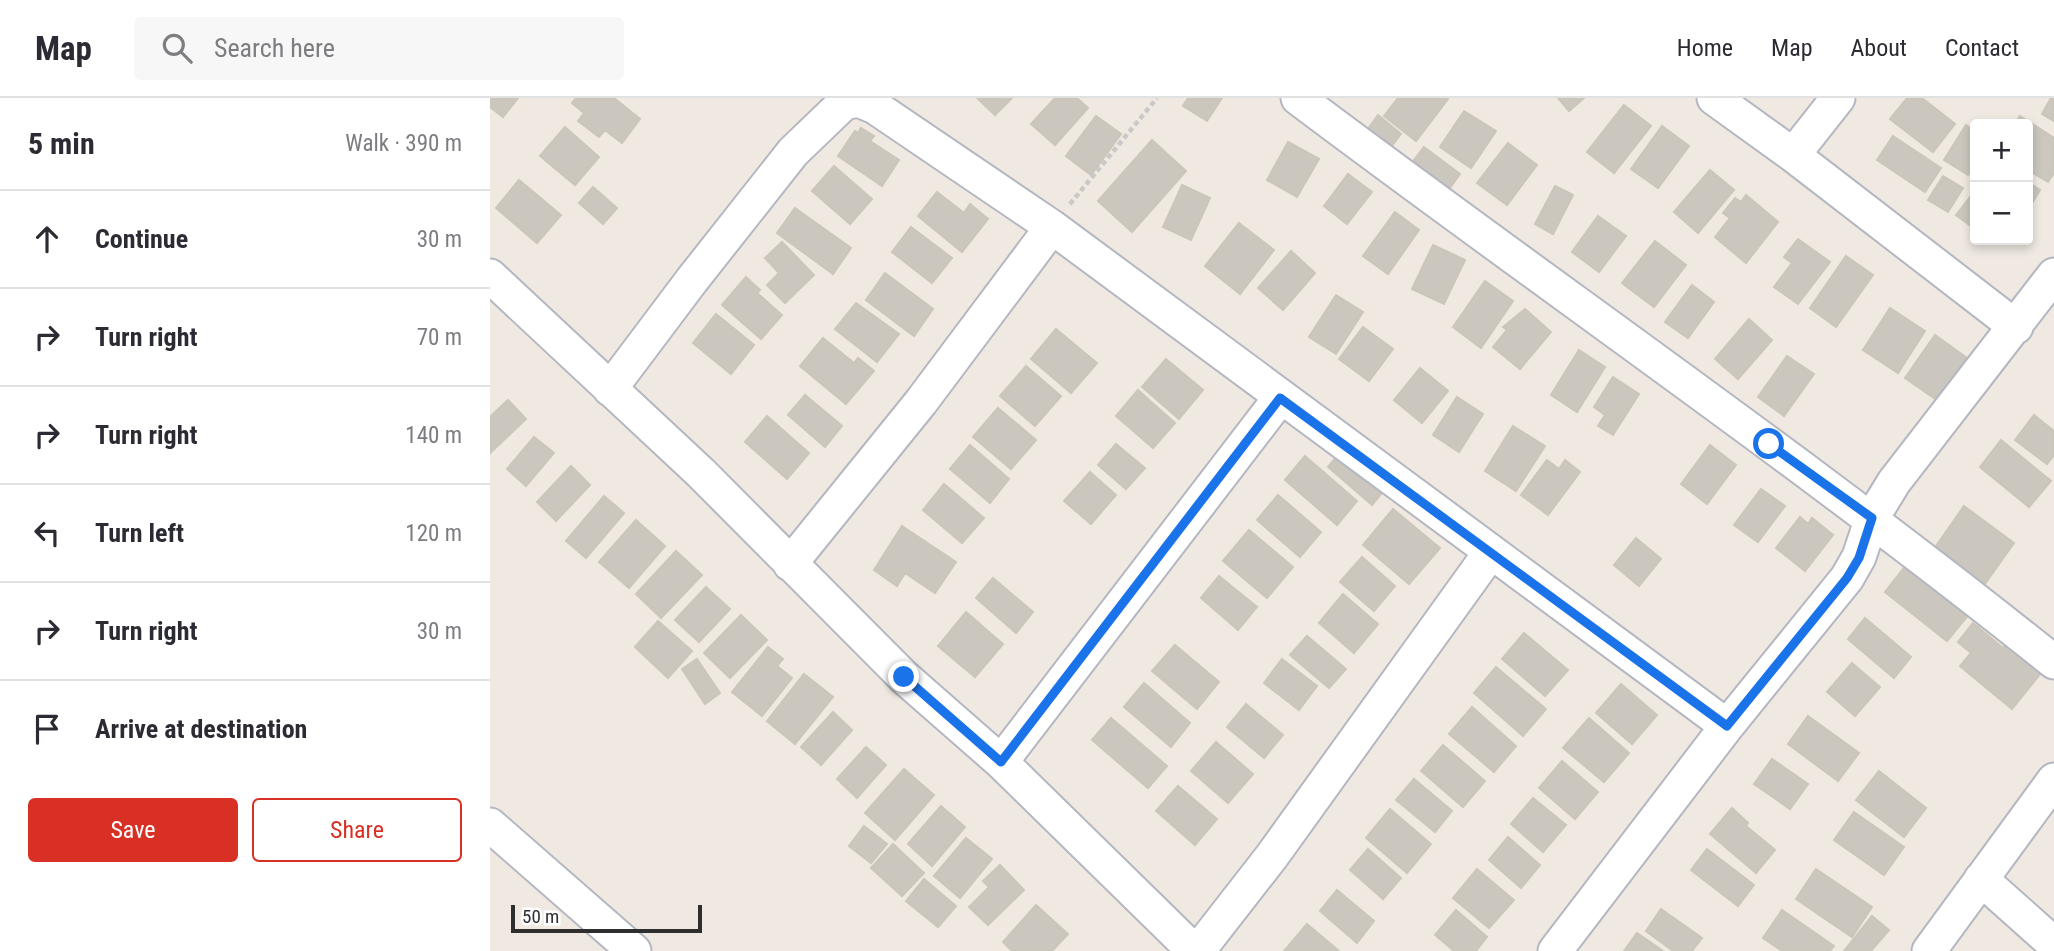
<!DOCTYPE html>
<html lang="en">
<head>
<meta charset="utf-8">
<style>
	body { margin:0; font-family:"Roboto Condensed",sans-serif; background:#f7f7f7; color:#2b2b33 }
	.controls { position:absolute; right:21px; top:21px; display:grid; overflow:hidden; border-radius:7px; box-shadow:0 4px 10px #0003 }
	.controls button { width:63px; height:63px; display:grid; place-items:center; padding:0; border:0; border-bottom:2px solid #e1e1e2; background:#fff; color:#2b2b33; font:35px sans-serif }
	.scale { position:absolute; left:21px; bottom:18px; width:191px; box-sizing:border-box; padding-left:7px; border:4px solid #2e2e2e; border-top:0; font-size:19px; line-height:24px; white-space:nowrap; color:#2e2e2e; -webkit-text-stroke:5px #fff; paint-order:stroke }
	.stop { position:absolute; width:21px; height:21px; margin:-16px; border:5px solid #1a73e8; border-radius:50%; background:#fff }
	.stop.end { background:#1a73e8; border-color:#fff; box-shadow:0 2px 7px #0008 }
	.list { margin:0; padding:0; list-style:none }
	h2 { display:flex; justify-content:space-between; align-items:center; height:91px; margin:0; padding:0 28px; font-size:30px }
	h2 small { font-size:23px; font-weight:400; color:#7c7c81 }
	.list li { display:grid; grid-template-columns:46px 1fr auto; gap:21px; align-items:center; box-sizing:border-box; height:98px; padding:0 28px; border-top:2px solid #e1e1e2 }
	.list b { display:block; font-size:26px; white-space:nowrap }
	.list em { font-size:23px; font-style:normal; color:#7c7c81 }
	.actions { display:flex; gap:14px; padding:21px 28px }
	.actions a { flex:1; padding:16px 0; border:2px solid #d93025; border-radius:7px; text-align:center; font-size:24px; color:#d93025 }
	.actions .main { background:#d93025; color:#fff }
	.icon { flex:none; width:38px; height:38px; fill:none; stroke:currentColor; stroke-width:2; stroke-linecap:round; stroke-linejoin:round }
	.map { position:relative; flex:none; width:1564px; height:853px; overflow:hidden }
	header { display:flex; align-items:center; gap:42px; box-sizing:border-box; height:98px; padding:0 35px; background:#fff; border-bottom:2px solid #e1e1e2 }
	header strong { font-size:33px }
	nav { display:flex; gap:38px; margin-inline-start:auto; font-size:24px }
	.search { width:490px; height:63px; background:#f7f7f7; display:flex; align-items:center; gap:18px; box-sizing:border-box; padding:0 24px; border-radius:7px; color:#7c7c81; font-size:26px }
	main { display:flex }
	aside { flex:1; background:#fff }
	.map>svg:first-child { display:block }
</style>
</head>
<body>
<header>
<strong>Map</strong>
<div class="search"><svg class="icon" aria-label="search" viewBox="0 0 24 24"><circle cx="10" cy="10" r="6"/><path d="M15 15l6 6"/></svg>Search here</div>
<nav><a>Home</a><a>Map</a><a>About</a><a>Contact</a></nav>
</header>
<main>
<aside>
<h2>5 min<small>Walk · 390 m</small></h2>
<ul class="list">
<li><svg class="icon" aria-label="ahead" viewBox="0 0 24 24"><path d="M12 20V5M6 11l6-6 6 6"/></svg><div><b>Continue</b></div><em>30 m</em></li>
<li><svg class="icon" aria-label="right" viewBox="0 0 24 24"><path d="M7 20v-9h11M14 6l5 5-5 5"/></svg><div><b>Turn right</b></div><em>70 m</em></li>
<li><svg class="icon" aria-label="right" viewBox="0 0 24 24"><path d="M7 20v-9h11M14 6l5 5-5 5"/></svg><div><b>Turn right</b></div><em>140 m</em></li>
<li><svg class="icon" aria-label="left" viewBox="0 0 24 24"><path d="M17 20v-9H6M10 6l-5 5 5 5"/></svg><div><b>Turn left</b></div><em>120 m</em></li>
<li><svg class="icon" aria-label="right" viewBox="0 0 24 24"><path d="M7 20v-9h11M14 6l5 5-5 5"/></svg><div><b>Turn right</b></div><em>30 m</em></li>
<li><svg class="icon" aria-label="arrive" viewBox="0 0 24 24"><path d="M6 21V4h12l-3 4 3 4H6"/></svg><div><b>Arrive at destination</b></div></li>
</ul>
<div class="actions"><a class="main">Save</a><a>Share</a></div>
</aside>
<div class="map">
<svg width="1564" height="853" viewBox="0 0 1564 853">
	<rect width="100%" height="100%" fill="#efe9e1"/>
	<!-- building -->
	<path fill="#cbc7bf" stroke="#cbc5ba" stroke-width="2" d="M0,0H28L13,19L0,9Z
		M86,0H124L150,21L132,45L115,32L109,39L88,23L94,15L82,5Z
		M487,0H522L505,17Z
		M565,0H587L598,10L565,47L541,26Z
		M698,0H732L717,23L693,8Z
		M908,0H957L958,1L926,43L894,18Z
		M1068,0H1094L1079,13Z
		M1417,0H1432L1465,26L1443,54L1400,21Z
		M1561,0H1564V23L1552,16Z
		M1134,7L1161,28L1124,75L1097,54Z
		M974,13L1006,33L981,70L950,49Z
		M888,17L911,36L901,49L878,31Z
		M606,18L631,36L601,77L576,58Z
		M1530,18L1564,40V75L1558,84L1538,72V26H1525Z
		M1476,27L1485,33V66L1478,77L1454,62Z
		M1172,28L1199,48L1168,90L1141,71Z
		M75,29L109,59L85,87L50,58Z
		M371,30L384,38L380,43L409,62L392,88L348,58L365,33L368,35Z
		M1403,38L1451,70L1435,94L1387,62Z
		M662,42L696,73L642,134L608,103Z
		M798,44L829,61L807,99L777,82Z
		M1018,45L1047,67L1017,107L987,85Z
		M934,49L970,76L954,98L917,71Z
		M344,68L382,101L360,126L322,93Z
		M1220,72L1244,92L1208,135L1184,114Z
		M858,76L882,94L857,126L834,108Z
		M1453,78L1473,90L1458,114L1438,102Z
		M29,82L71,117L47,145L6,110Z
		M1538,84L1550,92L1538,112Z
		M692,87L720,100L701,142L673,129Z
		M1065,88L1083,97L1063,136L1045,126Z
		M103,89L127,110L113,126L89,105Z
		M447,94L474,115L480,106L498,121L472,154L428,118Z
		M1484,94L1485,95V131L1466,117Z
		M1256,97L1288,124L1256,165L1225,139L1240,120L1233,115L1245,100L1251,104Z
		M305,110L361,150L343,176L287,135Z
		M905,114L929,132L898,176L873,158Z
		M1108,118L1136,138L1109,174L1082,154Z
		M749,125L784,152L750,196L715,168Z
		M421,129L462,160L442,185L402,154Z
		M1308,141L1340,164L1308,206L1284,189L1302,165L1294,159Z
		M1165,143L1196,167L1164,209L1132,185Z
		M292,144L324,177L295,205L277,187L289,175L275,160Z
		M943,147L975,162L954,206L922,191Z
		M801,153L825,175L793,212L768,190Z
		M1356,158L1383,177L1346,229L1320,210Z
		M395,175L443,211L424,238L376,202Z
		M256,179L270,192L267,195L292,217L271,241L232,207Z
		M995,183L1023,203L991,250L963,229Z
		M1202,187L1224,204L1198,240L1175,224Z
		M846,197L873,214L846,256L819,239Z
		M366,205L409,236L387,264L345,231Z
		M1400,210L1435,233L1408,275L1373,252Z
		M1035,211L1061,234L1030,271L1003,249L1017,232L1013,229Z
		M226,216L264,247L241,276L203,245Z
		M1259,221L1282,242L1248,281L1225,261Z
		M873,229L903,251L879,283L849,261Z
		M566,231L607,265L581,295L541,261Z
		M1445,237L1477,260L1447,302L1415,280Z
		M333,240L364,265L368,260L384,273L356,306L310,268Z
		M1089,252L1115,269L1087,314L1061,297Z
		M1297,258L1324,276L1294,318L1268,299Z
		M676,261L713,292L689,321L652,289Z
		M536,268L571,298L545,328L510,298Z
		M930,270L958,293L932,325L904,302Z
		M1123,279L1149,296L1123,337L1108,328L1115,317L1104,309Z
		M648,292L685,325L663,350L626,318Z
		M315,297L352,328L335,349L298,317Z
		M967,299L993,316L969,354L943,337Z
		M18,302L36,321L0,355V319Z
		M508,310L546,342L521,371L483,339Z
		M1544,317L1564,333V357L1557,366L1525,342Z
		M277,318L319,355L297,381L255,344Z
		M1023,328L1055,348L1026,393L995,373Z
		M44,339L64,355L36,388L17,371Z
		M1511,342L1561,383L1539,409L1490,369Z
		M626,346L655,370L636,391L608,367Z
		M480,347L519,381L500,405L460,371Z
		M1220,347L1246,367L1217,406L1191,386Z
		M852,352L896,390L882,407L838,369Z
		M815,358L867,403L847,427L795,382Z
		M1057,362L1069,371L1075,362L1090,374L1058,417L1031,397Z
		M81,368L100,387L66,423L47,404Z
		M600,374L626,397L601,426L574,403Z
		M454,386L494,420L472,445L433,412Z
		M1271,391L1295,408L1268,444L1244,427Z
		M788,397L831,434L810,459L767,422Z
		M114,398L134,415L96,460L76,443Z
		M1474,408L1524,445L1494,487L1444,451Z
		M903,411L950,450L919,486L873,447Z
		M1310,419L1318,426L1322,420L1343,437L1315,473L1286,450Z
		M146,422L175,448L139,490L109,464Z
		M412,428L466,464L445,495L415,475L407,488L384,472Z
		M759,432L803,469L777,500L733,463Z
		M1146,440L1171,461L1149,488L1124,467Z
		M186,453L212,477L171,520L146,496Z
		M872,459L905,488L884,513L850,484Z
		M1417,466L1480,515L1457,543L1395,494Z
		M729,478L767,509L748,532L711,500Z
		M503,480L543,514L526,535L486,500Z
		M216,489L240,511L209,544L185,522Z
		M853,496L888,526L864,555L829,525Z
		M476,514L513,546L485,579L448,548Z
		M251,517L277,542L240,580L214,555Z
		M1375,520L1421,559L1404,580L1358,541Z
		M168,523L202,553L178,580L145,549Z
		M1483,525L1513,550L1520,541L1555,570L1522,611L1470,568L1481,555L1468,544Z
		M1034,535L1078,572L1055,598L1012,561Z
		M817,538L856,571L839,590L800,557Z
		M685,547L729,584L707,611L662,573Z
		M278,549L293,561L287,568L302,580L272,618L242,594Z
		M207,561L230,595L215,606L192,571Z
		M792,561L827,588L809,612L774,585Z
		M1362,565L1390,589L1365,618L1337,594Z
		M1006,569L1056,611L1033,638L984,595Z
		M314,576L343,599L305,646L277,623Z
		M654,585L700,625L681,649L634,609Z
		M1131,586L1167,617L1142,646L1106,615Z
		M756,606L793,637L774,660L737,629Z
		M982,609L1026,648L1004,674L959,636Z
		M343,614L362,632L331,667L311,649Z
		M1318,618L1369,655L1348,683L1298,646Z
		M621,620L677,668L658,690L602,642Z
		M1099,620L1139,655L1114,684L1073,650Z
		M726,644L763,676L738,705L701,673Z
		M953,647L995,683L973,709L931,673Z
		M376,649L396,667L367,700L347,681Z
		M1282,661L1318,686L1300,711L1264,686Z
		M1072,663L1108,694L1085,721L1049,690Z
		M414,671L444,697L405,742L375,715Z
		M1389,673L1436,710L1414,739L1366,702Z
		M924,681L962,713L945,734L906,702Z
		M688,688L727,721L705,747L666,713Z
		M1043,700L1076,727L1053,754L1021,726Z
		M451,708L475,729L442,768L418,746Z
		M1242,710L1258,725L1256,728L1285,752L1266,775L1220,736Z
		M900,711L941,746L917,775L876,740Z
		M1364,714L1414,749L1394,777L1344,742Z
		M374,728L397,746L381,765L359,748Z
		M1018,739L1050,767L1031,790L999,762Z
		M476,740L502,761L470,800L444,778Z
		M403,746L434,775L412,798L381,770Z
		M878,751L911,780L893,801L860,772Z
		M1217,751L1264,787L1248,808L1201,772Z
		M510,767L534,792L498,827L479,809L499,789L493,783Z
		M987,771L1024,802L999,830L963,800Z
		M1326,771L1382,809L1362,839L1306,801Z
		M434,781L466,808L448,829L416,803Z
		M847,792L884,823L867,845L830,813Z
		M546,807L578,836L562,853H522L513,844Z
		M1171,811L1212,840L1202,853H1183L1156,833Z
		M966,812L997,839L986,853H964L945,837Z
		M1292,812L1344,848L1340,853H1292L1273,840Z
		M1382,818L1399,832L1381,853H1354Z
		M817,826L849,853H794Z
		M1147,835L1173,853H1134Z"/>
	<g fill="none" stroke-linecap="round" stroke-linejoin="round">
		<!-- minor casing -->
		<g stroke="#b4b7c1" stroke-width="37">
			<path id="minor" d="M808,0C1059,189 1319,367 1564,564
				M1224,0L1303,57L1526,229
				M1303,57L1348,0
				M0,178L211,375L414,579L511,664L704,853
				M120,291L202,182L303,54L354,5L368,2L385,9L562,129L1237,628
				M300,466L431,304L562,129
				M511,664L790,300
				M0,727L144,853
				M1491,781L1564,846
				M708,853L782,758L1000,455
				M1065,853L1237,628L1357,480L1369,459L1382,420L1404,384L1564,177
				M1439,853L1564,682"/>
		</g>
		<!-- path -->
		<path stroke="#c9c9c9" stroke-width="4.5" stroke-dasharray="5 3.5" stroke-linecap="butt" d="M580,106L667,0"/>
		<!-- minor -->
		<use href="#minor" stroke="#fff" stroke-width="33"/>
	</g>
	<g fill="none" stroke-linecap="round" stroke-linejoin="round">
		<!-- route -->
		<path stroke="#1a73e8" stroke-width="9" d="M414,579L511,664L790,300L1237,628L1357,480L1369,460L1382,420L1279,346"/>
	</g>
</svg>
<div class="controls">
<button>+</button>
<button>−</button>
</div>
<div class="scale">50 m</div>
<div class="stop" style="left:1279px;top:346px"></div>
<div class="stop end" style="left:414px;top:579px"></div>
</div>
</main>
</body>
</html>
